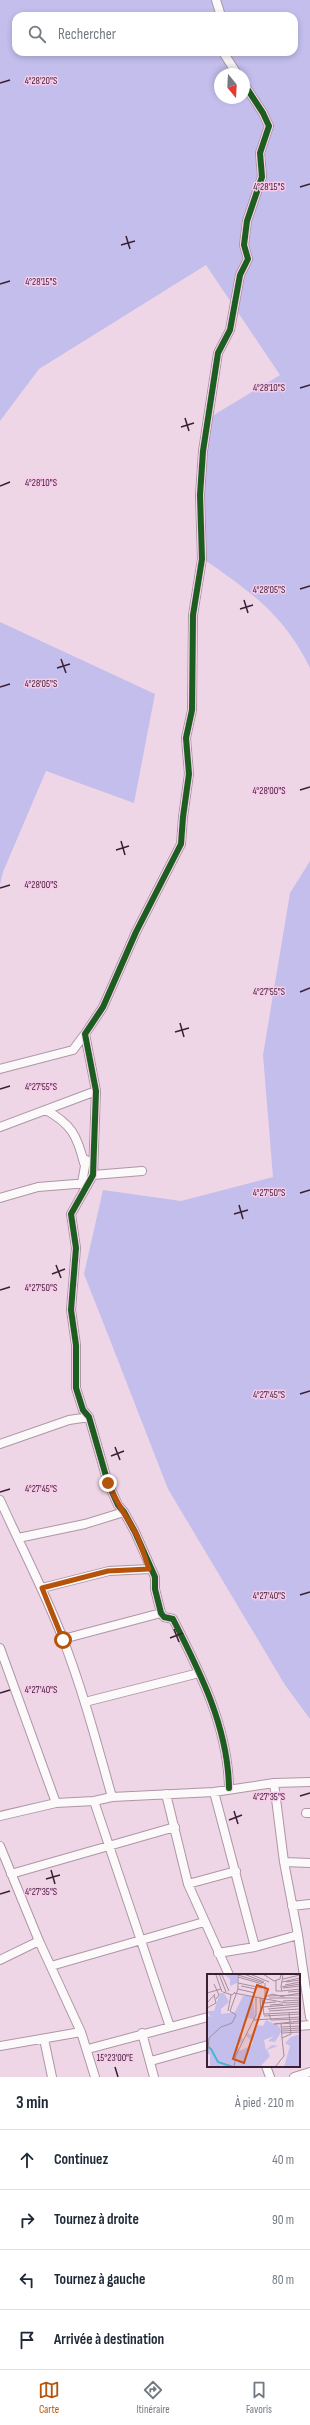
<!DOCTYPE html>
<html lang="fr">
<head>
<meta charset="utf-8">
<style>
	body { margin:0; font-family:"Sofia Sans Condensed",sans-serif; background:#f6f6f7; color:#1f2937 }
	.compass { position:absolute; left:214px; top:68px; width:36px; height:36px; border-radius:50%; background:#fff; box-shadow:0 2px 6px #0003; rotate:162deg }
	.stop { position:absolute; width:12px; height:12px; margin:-9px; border:3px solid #b45309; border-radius:50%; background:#fff }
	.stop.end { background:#b45309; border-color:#fff; box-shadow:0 1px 4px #0008 }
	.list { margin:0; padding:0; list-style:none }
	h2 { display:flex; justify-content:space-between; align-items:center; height:52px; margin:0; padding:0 16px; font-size:17px }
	h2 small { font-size:13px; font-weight:400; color:#747a83 }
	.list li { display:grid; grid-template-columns:26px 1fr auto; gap:12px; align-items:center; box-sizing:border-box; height:60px; padding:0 16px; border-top:1px solid #e0e1e3 }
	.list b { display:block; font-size:15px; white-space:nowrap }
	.list em { font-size:13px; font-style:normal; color:#747a83 }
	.icon { flex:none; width:22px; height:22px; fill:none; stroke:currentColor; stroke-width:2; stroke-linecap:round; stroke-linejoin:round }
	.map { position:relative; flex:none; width:310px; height:2077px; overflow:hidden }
	.search { position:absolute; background:#fff; box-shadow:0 2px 6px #0003; left:12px; right:12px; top:12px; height:44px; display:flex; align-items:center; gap:10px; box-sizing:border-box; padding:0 14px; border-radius:12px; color:#747a83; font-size:15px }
	.sheet { height:292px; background:#fff }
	nav { display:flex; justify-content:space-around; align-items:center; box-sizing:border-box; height:56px; border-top:1px solid #e0e1e3; background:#fff; font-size:11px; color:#747a83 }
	nav a { display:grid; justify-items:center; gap:2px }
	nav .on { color:#b45309 }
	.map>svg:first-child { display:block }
</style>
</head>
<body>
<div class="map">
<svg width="310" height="2077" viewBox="0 0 310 2077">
	<rect width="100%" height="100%" fill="#eed6e6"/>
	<!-- green -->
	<path fill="#c3beec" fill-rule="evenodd" d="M0,0H310V668C284,615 252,593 205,560L204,421L280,375L206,265L39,369L0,421ZM16,16H294V52H16ZM220,74H244V98H220Z
		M0,622L155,694L134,803L46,771L3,872L0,885Z
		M310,861V1719L285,1685L168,1489L110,1340L84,1274L103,1190L181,1201L273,1177L263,1055L290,893Z"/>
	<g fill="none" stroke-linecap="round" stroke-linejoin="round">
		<!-- street casing -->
		<g stroke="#ae96a6" stroke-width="10">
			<path id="street" d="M216,0L221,16
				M223,52L237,74
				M0,1069L73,1050L85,1034
				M46,1110C71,1124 77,1135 84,1163
				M0,1127L96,1091
				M93,1175L142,1171
				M82,1183L86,1160
				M0,1198L38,1187L88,1183
				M0,1444L69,1420L89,1417
				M0,1500C21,1547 45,1592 63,1639C83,1691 97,1744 112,1797
				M18,1538L85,1524L124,1512
				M42,1588L109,1571L149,1569
				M63,1639L161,1613
				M0,1648L56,1803
				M85,1702L199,1673
				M274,1783L284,1862L298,1935L310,2017
				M229,1788C228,1727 200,1672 173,1619L164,1617L161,1613L155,1589V1577L135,1532L124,1512L118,1505L108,1483L89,1417L83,1410L76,1388V1345L71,1310L76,1248L71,1214L93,1175L96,1091L85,1034L103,1007L136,932L181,844L183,817L189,774L186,738L192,710L193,615L202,559L200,495L203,451L218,353L230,330L240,275L248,259L244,245L247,221L262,177L260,153L269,126L263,113L244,84
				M214,1792L255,1947
				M166,1794L188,1884L229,1975
				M94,1801L170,2027
				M306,1813H310
				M0,1816L56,1803L94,1801L112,1797L214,1792L274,1783L310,1782
				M0,1846L39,1941L81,2032L95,2077
				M284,1862L310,1863
				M11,1874L175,1827
				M188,1884L236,1871
				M292,1906L310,1904
				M218,1953L255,1947L298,1935
				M0,1960L39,1941
				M51,1966L204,1922
				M299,2026L310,2025
				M142,2033L154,2077
				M44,2039L52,2077
				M0,2046L81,2032
				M88,2049L208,2017
				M151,2061L208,2045
				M266,2066L270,2077
				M294,2077L310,2072"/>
		</g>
		<!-- street -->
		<use href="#street" stroke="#fcf9fb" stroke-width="8"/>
		<!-- cycleway casing -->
		<g stroke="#f9cbea" stroke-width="8">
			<path id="cycleway" d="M229,1788C228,1727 200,1672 173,1619L164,1617L161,1613L155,1589V1577L135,1532L124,1512L118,1505L108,1483L89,1417L83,1410L76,1388V1345L71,1310L76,1248L71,1214L93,1175L96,1091L85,1034L103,1007L136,932L181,844L183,817L189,774L186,738L192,710L193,615L202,559L200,495L203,451L218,353L230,330L240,275L248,259L244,245L247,221L262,177L260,153L269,126L263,113L244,84"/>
		</g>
		<!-- cycleway -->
		<use href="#cycleway" stroke="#1b5e20" stroke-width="6"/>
	</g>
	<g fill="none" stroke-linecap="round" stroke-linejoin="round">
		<!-- route -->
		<path stroke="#b45309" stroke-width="5" d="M63,1640L42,1588L108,1571L149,1569C144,1556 141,1542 134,1530C125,1514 115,1500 108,1483"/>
	</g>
	<!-- ticks -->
	<path fill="none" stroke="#3b1f34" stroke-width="1.5" d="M0,83L10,80M300,187L310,184M126,236L130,249M121,245L135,241M0,284L10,281M300,388L310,385M185,418L189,431M181,427L194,423M0,486L10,482M300,589L310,586M244,600L248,613M240,609L253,605M61,659L66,673M57,668L70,664M0,687L10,684M300,790L310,787M121,841L125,855M116,850L129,846M0,888L10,885M300,992L310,988M180,1023L184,1037M175,1032L189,1028M0,1089L10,1086M300,1193L310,1190M239,1205L243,1219M234,1214L248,1210M56,1265L61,1278M52,1274L65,1269M0,1290L10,1287M300,1394L310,1391M115,1447L120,1460M111,1456L124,1451M0,1492L10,1489M300,1595L310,1592M174,1629L179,1642M170,1638L183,1633M0,1693L10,1690M300,1796L310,1793M234,1811L238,1824M229,1820L242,1815M51,1870L55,1884M46,1879L60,1875M0,1894L10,1891M115,2067L118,2077"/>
	<!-- overview -->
	<g transform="translate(207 1974)">
		<rect width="93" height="93" fill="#eed6e6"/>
		<path d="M30,0V9L23,12V5L18,1ZM13,19H17L22,28L14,35V40L28,38L36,22H45L46,26L48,42L47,45L41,44L33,58L36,66L31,72L32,77L44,72L46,68L39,62L41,59L44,61L51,51L56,52L59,46L72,52L74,58L68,68L61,67L67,62L57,66L59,76L65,71L71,72L60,76L63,82L53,93H3V80H0V42L4,43L0,37H7ZM93,60V93H77L83,72L78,69L84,63Z" fill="#c3beec"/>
		<path fill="none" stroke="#4cb4ce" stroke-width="2" d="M0,72L4,75L11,88L26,93"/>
		<path fill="none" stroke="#a68d9f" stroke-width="1" d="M12,0L19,18M37,0L57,8M43,0L62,8M56,0L67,7L73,5L74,0M76,0L74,13L75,17L93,15M9,1L15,18M15,1L22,17M31,1L57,9M31,3L55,10M76,5L93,1M69,6V17H75M75,8L93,4M79,8L93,6M31,9L55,14M58,9V24M7,10L12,21L9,25M78,11L93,8M34,12L49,15M74,13L93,10M76,14L93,12M31,15L48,19M16,18L25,21L28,18M81,18L93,17M0,19L14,15M27,19L80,29L93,28M58,22L93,21M61,22L65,20L77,23M77,22L93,19M53,24L54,37M55,24L57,41M62,24H93M76,27L93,26M0,29L8,20M56,29L69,28M63,31L76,30M56,33L93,30M0,34L9,29L7,21M61,35L93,32M21,37L24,21M62,37L93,35M57,40L93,38M62,40L64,46L93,45M57,42L93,40M47,46L93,43M67,50L93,47M67,50L93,49M74,50L75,64M74,53L93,52M75,55L93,54M75,57L93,56M75,59L93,58M0,88L2,64L14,53L25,49L29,41L23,37L31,15V0M27,93L29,81L49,41V23M68,93L77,82L75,64L84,60L82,39"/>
		<path fill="#ce5012" fill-opacity="0.15" stroke="#ce5012" stroke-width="2" d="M50,11L61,15L37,89L26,85Z"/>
		<rect width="93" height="93" fill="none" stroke="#3b1f34" stroke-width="2"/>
	</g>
	<g font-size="10" text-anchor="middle" fill="#3b1f34" stroke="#f9cbea" stroke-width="3" stroke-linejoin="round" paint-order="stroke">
		<text x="41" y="84">4°28'20"S</text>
		<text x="269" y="190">4°28'15"S</text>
		<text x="41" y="285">4°28'15"S</text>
		<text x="269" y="391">4°28'10"S</text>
		<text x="41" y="486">4°28'10"S</text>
		<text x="269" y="593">4°28'05"S</text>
		<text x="41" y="687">4°28'05"S</text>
		<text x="269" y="794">4°28'00"S</text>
		<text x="41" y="888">4°28'00"S</text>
		<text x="269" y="995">4°27'55"S</text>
		<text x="41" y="1090">4°27'55"S</text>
		<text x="269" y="1196">4°27'50"S</text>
		<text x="41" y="1291">4°27'50"S</text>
		<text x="269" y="1398">4°27'45"S</text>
		<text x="41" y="1492">4°27'45"S</text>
		<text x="269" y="1599">4°27'40"S</text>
		<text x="41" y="1693">4°27'40"S</text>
		<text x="269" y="1800">4°27'35"S</text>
		<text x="41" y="1895">4°27'35"S</text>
		<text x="115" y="2061">15°23'00"E</text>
	</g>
</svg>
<svg class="compass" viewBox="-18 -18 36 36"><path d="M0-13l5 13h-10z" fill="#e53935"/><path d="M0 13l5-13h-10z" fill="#747a83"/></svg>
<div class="stop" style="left:63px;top:1640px"></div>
<div class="stop end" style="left:108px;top:1483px"></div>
<div class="search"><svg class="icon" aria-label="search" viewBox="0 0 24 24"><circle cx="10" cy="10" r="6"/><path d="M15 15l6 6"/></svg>Rechercher</div>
</div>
<section class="sheet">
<h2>3 min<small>À pied · 210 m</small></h2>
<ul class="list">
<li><svg class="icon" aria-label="ahead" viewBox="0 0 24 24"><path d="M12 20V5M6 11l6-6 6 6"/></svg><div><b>Continuez</b></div><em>40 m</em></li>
<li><svg class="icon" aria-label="right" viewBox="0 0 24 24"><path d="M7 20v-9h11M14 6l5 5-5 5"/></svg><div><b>Tournez à droite</b></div><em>90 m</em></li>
<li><svg class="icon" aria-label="left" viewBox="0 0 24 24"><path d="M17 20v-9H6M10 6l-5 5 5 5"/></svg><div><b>Tournez à gauche</b></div><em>80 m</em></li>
<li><svg class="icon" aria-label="arrive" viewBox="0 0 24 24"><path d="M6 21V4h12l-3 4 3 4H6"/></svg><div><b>Arrivée à destination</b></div></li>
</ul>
</section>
<nav>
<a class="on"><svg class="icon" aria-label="map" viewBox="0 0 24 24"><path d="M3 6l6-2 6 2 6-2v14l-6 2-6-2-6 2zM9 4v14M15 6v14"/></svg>Carte</a>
<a><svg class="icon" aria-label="directions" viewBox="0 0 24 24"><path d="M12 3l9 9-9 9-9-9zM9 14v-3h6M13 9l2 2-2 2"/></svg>Itinéraire</a>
<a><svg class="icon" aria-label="saved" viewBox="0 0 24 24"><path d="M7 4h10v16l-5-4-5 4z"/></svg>Favoris</a>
</nav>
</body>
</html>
